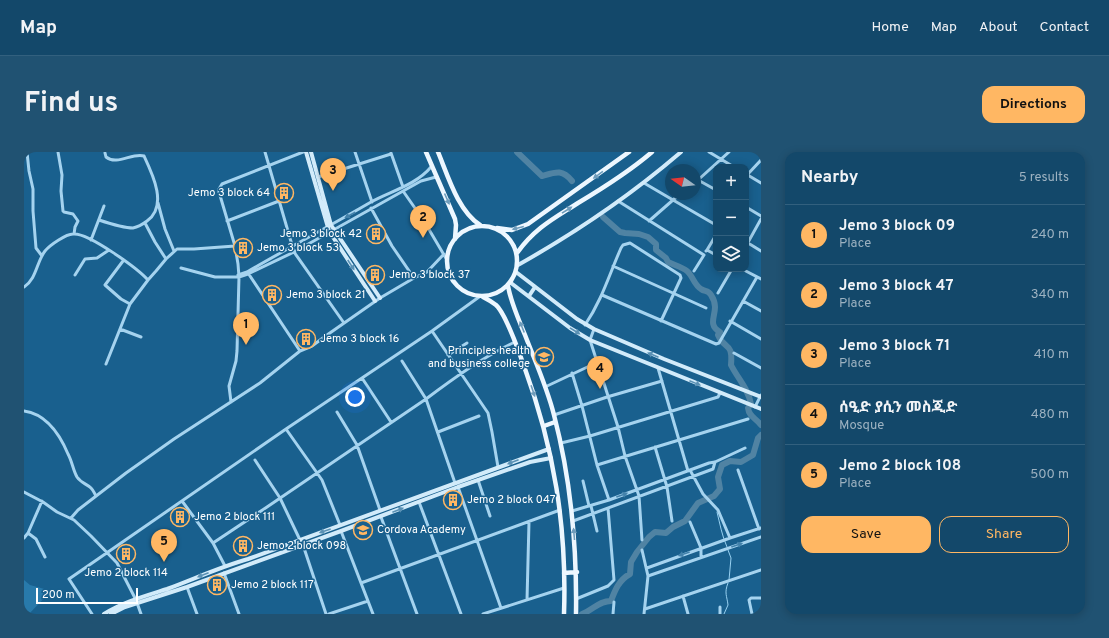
<!DOCTYPE html>
<html lang="en">
<head>
<meta charset="utf-8">
<style>
	body { margin:0; font-family:Overpass,"Noto Sans Ethiopic",sans-serif; background:#205272; color:#f1f3f6 }
	.controls { position:absolute; right:12px; top:12px; display:grid; overflow:hidden; border-radius:8px; box-shadow:0 2px 10px #0003 }
	.controls button { width:36px; height:36px; display:grid; place-items:center; padding:0; border:0; border-bottom:1px solid #32607e; background:#13486a; color:#f1f3f6; font:20px sans-serif }
	.compass { position:absolute; left:641px; top:12px; width:36px; height:36px; border-radius:50%; background:#13486a; box-shadow:0 2px 10px #0003; rotate:284deg }
	.scale { position:absolute; left:12px; bottom:10px; width:102px; box-sizing:border-box; padding-left:4px; border:2px solid #fff; border-top:0; font-size:11px; line-height:14px; white-space:nowrap; color:#fff; -webkit-text-stroke:3px #19608e; paint-order:stroke }
	.you { position:absolute; left:331px; top:245px; width:14px; height:14px; margin:-10px; border:3px solid #fff; border-radius:50%; background:#1a73e8; box-shadow:0 0 0 6px #1a73e833 }
	.badge { display:grid; place-items:center; width:26px; height:26px; border-radius:50%; background:#ffb763; color:#111; font-size:13px; font-weight:700 }
	.pin { position:absolute; translate:-50% -33px; filter:drop-shadow(0 1px 2px #0008) }
	.pin::after { content:''; position:absolute; top:21px; width:14px; height:12px; background:inherit; clip-path:polygon(0 0,100% 0,50% 100%) }
	.list { margin:0; padding:0; list-style:none }
	h2 { display:flex; justify-content:space-between; align-items:center; height:52px; margin:0; padding:0 16px; font-size:17px }
	h2 small { font-size:13px; font-weight:400; color:#9db2c1 }
	.list li { display:grid; grid-template-columns:26px 1fr auto; gap:12px; align-items:center; box-sizing:border-box; height:60px; padding:0 16px; border-top:1px solid #32607e }
	.list b { display:block; font-size:15px; white-space:nowrap }
	.list p { margin:0; font-size:13px; white-space:nowrap; color:#9db2c1 }
	.list em { font-size:13px; font-style:normal; color:#9db2c1 }
	.actions { display:flex; gap:8px; padding:12px 16px }
	.actions a { flex:1; padding:9px 0; border:1px solid #ffb763; border-radius:12px; text-align:center; font-size:14px; color:#ffb763 }
	.actions .main { background:#ffb763; color:#111 }
	.icon { flex:none; width:22px; height:22px; fill:none; stroke:currentColor; stroke-width:2; stroke-linecap:round; stroke-linejoin:round }
	.map { position:relative; flex:none; width:737px; height:462px; overflow:hidden; border-radius:12px }
	header { display:flex; align-items:center; gap:24px; box-sizing:border-box; height:56px; padding:0 20px; background:#13486a; border-bottom:1px solid #32607e }
	header strong { font-size:19px }
	nav { display:flex; gap:22px; margin-inline-start:auto; font-size:14px }
	.intro { display:flex; align-items:center; justify-content:space-between; box-sizing:border-box; height:96px; padding:0 24px }
	h1 { margin:0; font-size:28px }
	.button { padding:10px 18px; border-radius:12px; background:#ffb763; color:#111; font-size:14px; font-weight:700 }
	main { display:flex; gap:24px; padding:0 24px }
	aside { flex:1; background:#13486a; border-radius:12px; box-shadow:0 2px 10px #0003 }
	.map>svg:first-child { display:block }
</style>
</head>
<body>
<header>
<strong>Map</strong>
<nav><a>Home</a><a>Map</a><a>About</a><a>Contact</a></nav>
</header>
<div class="intro"><h1>Find us</h1><a class="button">Directions</a></div>
<main>
<div class="map">
<svg width="737" height="462" viewBox="0 0 737 462">
	<rect width="100%" height="100%" fill="#19608e"/>
	<!-- green -->
	<path fill="#287aab" d="M0,428L6,433L24,438L23,443L5,462H0Z"/>
	<g fill="none" stroke-linecap="round" stroke-linejoin="round">
		<!-- stream -->
		<path stroke="#98d1f1" stroke-width="1" d="M693,360C696,372 698,384 703,395
			M704,398L707,406L705,428
			M700,462L704,453C703,444 700,441 704,431"/>
		<!-- river -->
		<path stroke="#5083a3" stroke-width="6" d="M493,0L518,24C532,20 538,17 548,29
			M579,65L596,80L601,81L615,82L624,85L632,92V98L642,106L644,110C650,113 658,115 663,119C669,124 670,133 677,137C681,140 684,138 687,143C689,146 691,152 691,155C691,165 684,173 696,180L694,183C701,199 709,189 707,213C714,227 724,236 727,252L724,256C725,265 732,266 737,273
			M558,462C569,458 575,449 587,449C591,438 595,428 606,422L607,410L613,400L625,385L631,380L642,381L649,375L661,369L674,351L690,344L696,337L694,325L698,313L706,309L717,310L729,303L734,286L737,283"/>
		<!-- street -->
		<path stroke="#a5d3ef" stroke-width="3" d="M3,0L5,19L9,37V59L12,96L18,104
			M34,0L38,23L37,39L39,59L40,60L49,62L54,69L51,75L50,82
			M241,0L270,100L320,171
			M331,0L348,50
			M685,0L710,15
			M367,1L379,35
			M722,22L737,31
			M723,23L737,8
			M294,25L367,2
			M620,31L649,48L656,42
			M692,38L674,28L705,0
			M379,39L400,69L423,108
			M594,49L680,103L670,119
			M134,51L141,77L150,99
			M722,55L737,64
			M75,68C84,71 100,76 109,76C114,75 119,72 123,69C144,54 129,23 120,4C109,0 93,14 82,5L81,1
			M203,69L255,49
			M625,69L649,48L692,73
			M121,71L131,90L142,107
			M67,88L80,54
			M724,91L737,99
			M722,94L737,67
			M683,98L692,83
			M682,99L683,98L692,103
			M99,109L81,133L97,147L106,152
			M589,114L682,156
			M157,116L191,125H215L224,122L270,100L397,29L412,25
			M718,117L737,127
			M224,121L276,199
			M51,123L61,107L73,106L85,98
			M214,123L223,120C264,96 306,74 347,50C367,39 392,33 407,15
			M390,126L403,120L420,102
			M0,135C13,126 12,111 21,99C26,93 42,82 49,82C64,80 114,117 124,128
			M694,141L708,117
			M578,143L692,192L695,191L733,125
			M719,149L737,159
			M706,169L737,187
			M561,173C578,148 585,123 597,96L599,93L606,91L656,123L657,126L637,169
			M96,177L117,185
			M570,177L566,188L594,275L601,304L615,344L618,388
			M408,179L464,261L468,280L474,315
			M710,201L737,216
			M424,203L443,191
			M378,209L402,247C430,226 459,205 491,190
			M82,212L106,152L124,128L132,119L142,107L153,97H170L211,94
			M634,216L664,319
			M548,221L558,254L573,313L585,348
			M338,226L367,270
			M521,235L574,210
			M207,250L205,234L212,209L213,199L215,125L214,112L211,94L195,40V37L198,32L279,0
			M731,255L737,243
			M0,259C22,262 36,283 44,302C48,309 49,318 53,325C57,331 63,332 67,336C70,339 70,341 72,344
			M313,260L333,293L356,358
			M530,263L583,245L638,229
			M262,277L298,328L316,373
			M414,280L455,264
			M537,291L566,284L694,245L696,241
			M631,295L643,335L648,369
			M231,308L256,346L276,388
			M573,313L724,267
			M666,318L679,342L694,358L706,386
			M714,318L735,377
			M454,328L466,364
			M559,329L565,354
			M434,335L477,456
			M0,340L19,350L33,360L50,368L67,384L93,411L112,448L117,462
			M158,349L189,391L201,414
			M395,350L437,462
			M567,354L573,379
			M548,359L585,348L685,311L691,310L721,296
			M357,365L393,462
			M47,366L54,358L102,321L150,287L236,231L276,199L288,194L303,183L356,146L390,126L368,94L347,56
			M549,369L689,317L691,310
			M666,370L677,396V405
			M317,379L349,462
			M4,381L12,387L21,405
			M0,386L4,381L18,349
			M189,391L243,355L402,247L431,331
			M279,393L302,462
			M618,398L624,424L620,462
			M623,416L706,386L737,376
			M200,421L215,462
			M624,424L737,385
			M337,431L536,358
			M163,435L173,462
			M659,444L664,462
			M552,447L584,434L590,428L584,356
			M503,448L505,370
			M696,455V462
			M621,457L737,418
			M0,461L1,462
			M68,462L45,427L262,277L408,179L455,145
			M305,462L344,449
			M459,462L540,436
			M589,462L590,450
			M728,462L725,448L727,446H737"/>
		<!-- secondary -->
		<path stroke="#d2ebfa" stroke-width="4" d="M282,0L305,79L351,149
			M287,0L307,73L356,146
			M494,113C551,81 607,43 657,0
			M492,120L553,167L570,177L640,207L737,245
			M487,131L546,176L566,188L737,257
			M505,144L511,135
			M80,462C99,450 121,444 143,437C170,427 196,415 224,407L525,297
			M87,462L101,455L163,435L317,379L434,335L506,310L527,306"/>
		<!-- primary -->
		<path stroke="#edf7ff" stroke-width="4.5" d="M402,0L431,67L432,73L431,87
			M414,0C424,24 434,59 456,73
			M423 109a35 35 0 1 1 70 0a35 35 0 1 1-70 0Z
			M473,76L488,78L504,72L605,0
			M493,101C511,76 529,67 554,51C579,36 606,19 628,0
			M484,134C487,151 494,166 501,183C511,209 523,235 530,263C547,328 553,395 552,462
			M459,145C463,147 468,150 472,153C482,162 495,200 500,214C530,296 543,374 540,462
			M520,274L531,270
			M540,421L553,420"/>
	</g>
	<!-- one-way arrows -->
	<defs><path id="oneway-solid" d="M-6-.8H1V-3.2L6.5 0L1 3.2V.8H-6Z"/></defs>
	<g fill="#6e9cbb">
		<use href="#oneway-solid" transform="translate(574 23) rotate(144)"/>
		<use href="#oneway-solid" transform="translate(423 47) rotate(66)"/>
		<use href="#oneway-solid" transform="translate(543 58) rotate(-32)"/>
		<use href="#oneway-solid" transform="translate(494 76) rotate(166)"/>
		<use href="#oneway-solid" transform="translate(498 175) rotate(-112)"/>
		<use href="#oneway-solid" transform="translate(509 239) rotate(71)"/>
		<use href="#oneway-solid" transform="translate(550 382) rotate(-95)"/>
	</g>
	<g fill="#4382ab">
		<use href="#oneway-solid" transform="translate(326 63) rotate(152)"/>
		<use href="#oneway-solid" transform="translate(598 343) rotate(-20)"/>
		<use href="#oneway-solid" transform="translate(713 393) rotate(-19)"/>
		<use href="#oneway-solid" transform="translate(660 402) rotate(161)"/>
	</g>
	<g fill="#5a91b4">
		<use href="#oneway-solid" transform="translate(327 113) rotate(57)"/>
		<use href="#oneway-solid" transform="translate(551 179) rotate(32)"/>
		<use href="#oneway-solid" transform="translate(629 203) rotate(-157)"/>
		<use href="#oneway-solid" transform="translate(671 231) rotate(22)"/>
		<use href="#oneway-solid" transform="translate(489 310) rotate(159)"/>
		<use href="#oneway-solid" transform="translate(374 358) rotate(-21)"/>
		<use href="#oneway-solid" transform="translate(301 379) rotate(161)"/>
		<use href="#oneway-solid" transform="translate(179 423) rotate(159)"/>
	</g>
	<!-- icons -->
	<defs>
		<g id="building-ring" transform="scale(1)"><circle r="9.5" fill="#19608e" stroke="#ffb763" stroke-width="1.5"/><path d="M-4-6H4V6H1V3H-1V6H-4ZM-2.5-4.3h1.7v1.8h-1.7ZM.8-4.3h1.7v1.8H.8ZM-2.5-1h1.7V.8h-1.7ZM.8-1h1.7V.8H.8Z" fill="#ffb763"/></g>
		<g id="university-ring" transform="scale(1)"><circle r="9.5" fill="#19608e" stroke="#ffb763" stroke-width="1.5"/><path d="M0-5L7-2L0 1L-7-2ZM-4 1L0 2.5L4 1V4Q0 6-4 4Z" fill="#ffb763"/></g>
		<g id="school-ring" transform="scale(1)"><circle r="9.5" fill="#19608e" stroke="#ffb763" stroke-width="1.5"/><path d="M0-5L7-2L0 1L-7-2ZM-4 1L0 2.5L4 1V4Q0 6-4 4Z" fill="#ffb763"/></g>
	</defs>
	<g fill-rule="evenodd">
		<use href="#building-ring" x="260" y="41"/>
		<use href="#building-ring" x="352" y="82"/>
		<use href="#building-ring" x="219" y="96"/>
		<use href="#building-ring" x="351" y="123"/>
		<use href="#building-ring" x="248" y="143"/>
		<use href="#building-ring" x="282" y="187"/>
		<use href="#university-ring" x="520" y="205"/>
		<use href="#building-ring" x="429" y="348"/>
		<use href="#building-ring" x="156" y="365"/>
		<use href="#school-ring" x="339" y="378"/>
		<use href="#building-ring" x="219" y="394"/>
		<use href="#building-ring" x="102" y="402"/>
		<use href="#building-ring" x="193" y="433"/>
	</g>
	<g text-anchor="middle" dominant-baseline="central" stroke-width="3" stroke-linejoin="round" paint-order="stroke">
		<!-- poi labels -->
		<g font-size="11" fill="#fff" stroke="#19608e" text-anchor="start">
			<text x="246" y="41" text-anchor="end">Jemo 3 block 64</text>
			<text x="338" y="82" text-anchor="end">Jemo 3 block 42</text>
			<text x="233" y="96">Jemo 3 block 53</text>
			<text x="365" y="123">Jemo 3 block 37</text>
			<text x="262" y="143">Jemo 3 block 21</text>
			<text x="296" y="187">Jemo 3 block 16</text>
			<text x="506" y="199" text-anchor="end">Principles health<tspan x="506" dy="13">and business college</tspan></text>
			<text x="443" y="348">Jemo 2 block 047</text>
			<text x="170" y="365">Jemo 2 block 111</text>
			<text x="353" y="378">Cordova Academy</text>
			<text x="233" y="394">Jemo 2 block 098</text>
			<text x="102" y="421" text-anchor="middle">Jemo 2 block 114</text>
			<text x="207" y="433">Jemo 2 block 117</text>
		</g>
	</g>
</svg>
<div class="controls">
<button>+</button>
<button>−</button>
<button><svg class="icon" aria-label="layers" viewBox="0 0 24 24"><path d="M12 4l9 5-9 5-9-5zM3 14l9 5 9-5"/></svg></button>
</div>
<svg class="compass" viewBox="-18 -18 36 36"><path d="M0-13l5 13h-10z" fill="#e53935"/><path d="M0 13l5-13h-10z" fill="#9db2c1"/></svg>
<div class="scale">200 m</div>
<div class="you"></div>
<div class="pin badge" style="left:222px;top:193px">1</div>
<div class="pin badge" style="left:399px;top:86px">2</div>
<div class="pin badge" style="left:309px;top:39px">3</div>
<div class="pin badge" style="left:576px;top:237px">4</div>
<div class="pin badge" style="left:140px;top:410px">5</div>
</div>
<aside>
<h2>Nearby<small>5 results</small></h2>
<ul class="list">
<li><span class="badge">1</span><div><b>Jemo 3 block 09</b><p>Place</p></div><em>240 m</em></li>
<li><span class="badge">2</span><div><b>Jemo 3 block 47</b><p>Place</p></div><em>340 m</em></li>
<li><span class="badge">3</span><div><b>Jemo 3 block 71</b><p>Place</p></div><em>410 m</em></li>
<li><span class="badge">4</span><div><b>ሰዒድ ያሲን መስጂድ</b><p>Mosque</p></div><em>480 m</em></li>
<li><span class="badge">5</span><div><b>Jemo 2 block 108</b><p>Place</p></div><em>500 m</em></li>
</ul>
<div class="actions"><a class="main">Save</a><a>Share</a></div>
</aside>
</main>
</body>
</html>
